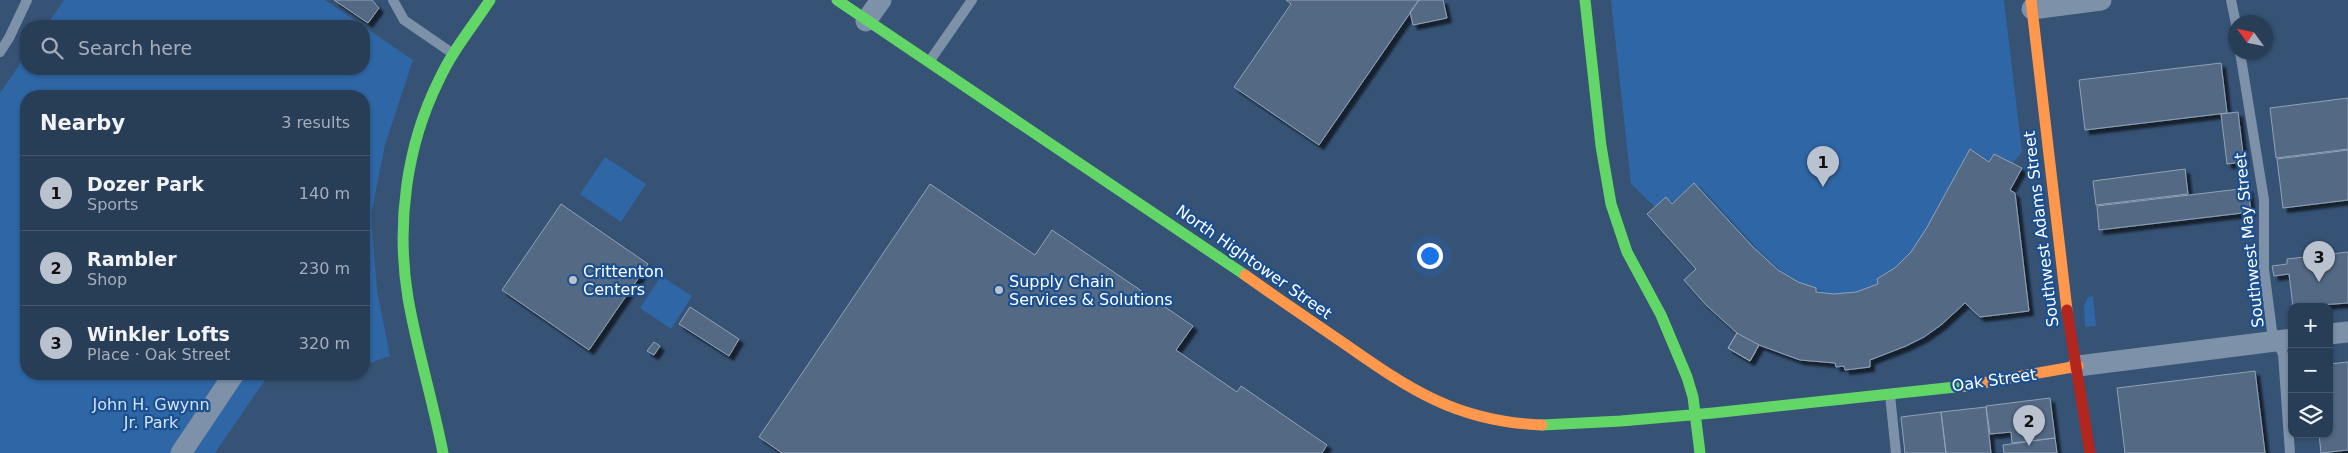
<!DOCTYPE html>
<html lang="en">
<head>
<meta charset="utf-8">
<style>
	body { margin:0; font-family:"DejaVu Sans",sans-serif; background:#344961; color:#f1f3f6 }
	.controls { position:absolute; right:15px; bottom:15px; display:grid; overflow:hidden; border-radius:10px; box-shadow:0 1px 4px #0004 }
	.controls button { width:45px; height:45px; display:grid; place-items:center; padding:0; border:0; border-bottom:1px solid #44576d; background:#283e57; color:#f1f3f6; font:25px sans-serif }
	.compass { position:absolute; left:2228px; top:15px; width:45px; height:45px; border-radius:50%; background:#283e57; box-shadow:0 1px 4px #0004; rotate:303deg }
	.you { position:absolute; left:1429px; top:255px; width:18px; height:18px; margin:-12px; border:4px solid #fff; border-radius:50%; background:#1a73e8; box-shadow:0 0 0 8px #1a73e833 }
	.badge { display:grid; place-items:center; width:32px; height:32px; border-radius:50%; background:#b9c2ce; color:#111; font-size:16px; font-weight:700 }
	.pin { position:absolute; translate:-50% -41px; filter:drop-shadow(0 1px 2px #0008) }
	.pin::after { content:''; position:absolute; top:26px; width:18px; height:15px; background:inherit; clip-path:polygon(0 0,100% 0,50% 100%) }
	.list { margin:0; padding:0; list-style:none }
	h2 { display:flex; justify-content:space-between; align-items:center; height:65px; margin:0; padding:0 20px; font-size:21px }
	h2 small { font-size:16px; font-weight:400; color:#a5aeba }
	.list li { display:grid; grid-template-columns:32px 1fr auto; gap:15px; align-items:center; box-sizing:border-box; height:75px; padding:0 20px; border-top:1px solid #44576d }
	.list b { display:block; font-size:19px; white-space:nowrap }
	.list p { margin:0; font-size:16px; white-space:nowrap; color:#a5aeba }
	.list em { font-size:16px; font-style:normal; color:#a5aeba }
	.icon { flex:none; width:28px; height:28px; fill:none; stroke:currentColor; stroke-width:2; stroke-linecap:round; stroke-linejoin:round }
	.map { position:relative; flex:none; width:2348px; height:453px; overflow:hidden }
	.search { position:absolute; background:#283e57; box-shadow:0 1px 4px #0004; left:20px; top:20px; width:350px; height:55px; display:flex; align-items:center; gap:12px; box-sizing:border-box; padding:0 18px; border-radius:20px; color:#a5aeba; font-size:19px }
	.panel { position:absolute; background:#283e57; box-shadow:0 1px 4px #0004; left:20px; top:90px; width:350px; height:290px; border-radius:20px }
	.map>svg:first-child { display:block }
</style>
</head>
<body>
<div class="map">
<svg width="2348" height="453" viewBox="0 0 2348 453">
	<defs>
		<filter id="shadow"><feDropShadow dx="4.5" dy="4.5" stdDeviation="1" flood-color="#0009"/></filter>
	</defs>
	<rect width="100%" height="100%" fill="#365274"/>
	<!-- green -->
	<path fill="#2f66a5" d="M64,0H325L413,60L385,145L371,215L377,290L390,356L364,365V96H26V374H269L215,453H0V93L26,55V69H364V26H46Z
		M1611,0H2004L2022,152L2013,163L2022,168L2010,190L2015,193L2029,311L1980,317L1965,304C1933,332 1910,345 1870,360V367L1845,370L1844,366L1836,367L1835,363C1823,362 1811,362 1800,360C1750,350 1716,317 1684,280L1696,269L1647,214L1655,207L1631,184Z
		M605,157L646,184L621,222L580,194Z
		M661,276L692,296L671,329L640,308Z
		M2093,296L2096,326L2085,327L2084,306L2088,297Z"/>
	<!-- building -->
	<path fill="#526984" stroke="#92a2b6" filter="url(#shadow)" d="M334,0H372L379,8L368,23Z
		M1286,0H1419L1319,145L1234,87L1291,4Z
		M1419,0H1443L1447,18L1413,25L1410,12Z
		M2221,63L2227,113L2085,130L2079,80Z
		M2348,98V149L2276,158L2270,108Z
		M2238,112L2244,162L2227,164L2221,114Z
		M1970,149L1989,162L1994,154L2022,168L2010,190L2015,193L2029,311L1980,317L1965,303L1941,325L1924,337L1906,346L1870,360V367L1845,370L1844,366L1836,367L1835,363L1800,360L1759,345L1750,361L1728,348L1737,333L1706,305L1684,280L1696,269L1647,214L1666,197L1672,204L1694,183L1753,247L1778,270L1798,282L1816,288V292L1834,294L1856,292L1878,284L1877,279L1896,267L1911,252L1926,229Z
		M2348,150V200L2283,208L2277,159Z
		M2185,169L2188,194L2096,205L2093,181Z
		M930,184L1035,255L1052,230L1193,326L1176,350L1237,392L1241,386L1327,445L1322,453H782L759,437Z
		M2248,188L2251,212L2099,230L2097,206Z
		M561,204L648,264L589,350L502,290Z
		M2348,252V303L2293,307L2289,274L2274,276L2272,266L2287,264V259Z
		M690,307L739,339L729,356L679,324Z
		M1737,333L1759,345L1750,361L1728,348Z
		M654,342L660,346L654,355L647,351Z
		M2348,362V450L2321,453L2319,434H2329V364Z
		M2255,371L2265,453H2125L2117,388Z
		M2050,398L2055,438L2012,443L2011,432L1990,434L1986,406Z
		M1986,407L1991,453H1946L1941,412Z
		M1941,412L1946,453H1905L1901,417Z
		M2055,438L2057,453H2004L2003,445Z"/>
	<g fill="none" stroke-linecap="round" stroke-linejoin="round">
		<!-- lane -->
		<path stroke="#7d92a8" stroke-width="10" d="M393,0L404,20L452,53
			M2231,0L2236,24
			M0,52L9,38L27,0
			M2240,52L2264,200V269L2272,331L2283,354L2290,453
			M929,62L972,0
			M1890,395L1896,453"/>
		<!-- street -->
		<path stroke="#7d92a8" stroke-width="21" d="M2032,9L2101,0
			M866,21L881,0
			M2329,334L2348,332
			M2078,366L2292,339
			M181,453L234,374"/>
		<!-- fast -->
		<path stroke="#63d668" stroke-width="11" d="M837,0L1245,275
			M1585,0L1601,146L1611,204L1627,252L1661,315L1687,377L1693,397L1700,453
			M1542,425L1621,421L1713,413L1965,386
			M443,453C433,401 417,350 408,298C396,225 406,146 439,80C452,51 473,26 490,0"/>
		<!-- slow -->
		<path stroke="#ff974d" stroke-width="11" d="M2031,0L2067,310
			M1245,275C1277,298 1310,320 1342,342C1409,389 1457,422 1542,425
			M1965,386L2078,366"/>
		<!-- jam -->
		<path stroke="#b3261e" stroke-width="11" d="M2067,310L2090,453"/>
	</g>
	<!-- markers -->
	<g fill="#b9c2ce" stroke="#1b4f8f" stroke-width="2">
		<circle cx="573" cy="280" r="5"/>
		<circle cx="999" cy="290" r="5"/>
	</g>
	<g text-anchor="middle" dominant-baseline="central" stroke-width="4.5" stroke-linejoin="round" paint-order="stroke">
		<!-- street labels -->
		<g font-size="16" fill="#fff" stroke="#1b4f8f">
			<text transform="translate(2041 229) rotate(-97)">Southwest Adams Street</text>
			<text transform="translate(2249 240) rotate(-96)">Southwest May Street</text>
			<text transform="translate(1254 262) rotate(35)">North Hightower Street</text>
			<text transform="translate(1994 380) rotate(-8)">Oak Street</text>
		</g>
		<!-- poi labels -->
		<g font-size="16" fill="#fff" stroke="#1b4f8f" text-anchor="start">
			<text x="583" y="271">Crittenton<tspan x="583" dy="18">Centers</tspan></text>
			<text x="1009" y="281">Supply Chain<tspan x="1009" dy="18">Services &amp; Solutions</tspan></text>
		</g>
		<!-- park labels -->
		<g font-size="16" fill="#cfe3fa" stroke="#1b4f8f">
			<text x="151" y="404">John H. Gwynn<tspan x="151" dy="18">Jr. Park</tspan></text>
		</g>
	</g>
</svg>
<div class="controls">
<button>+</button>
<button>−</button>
<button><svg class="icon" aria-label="layers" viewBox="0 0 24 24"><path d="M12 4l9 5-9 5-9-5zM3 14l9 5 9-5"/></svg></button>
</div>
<svg class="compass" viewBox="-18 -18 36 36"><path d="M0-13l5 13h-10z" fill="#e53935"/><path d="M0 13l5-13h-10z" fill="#a5aeba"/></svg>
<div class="you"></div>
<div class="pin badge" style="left:1823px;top:187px">1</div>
<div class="pin badge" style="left:2029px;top:446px">2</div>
<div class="pin badge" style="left:2319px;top:282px">3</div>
<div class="search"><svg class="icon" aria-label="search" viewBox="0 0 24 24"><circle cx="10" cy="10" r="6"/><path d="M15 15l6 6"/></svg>Search here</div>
<section class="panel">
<h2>Nearby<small>3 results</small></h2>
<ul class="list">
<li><span class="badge">1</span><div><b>Dozer Park</b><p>Sports</p></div><em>140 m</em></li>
<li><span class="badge">2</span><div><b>Rambler</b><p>Shop</p></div><em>230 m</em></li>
<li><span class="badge">3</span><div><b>Winkler Lofts</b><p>Place · Oak Street</p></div><em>320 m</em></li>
</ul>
</section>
</div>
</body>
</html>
